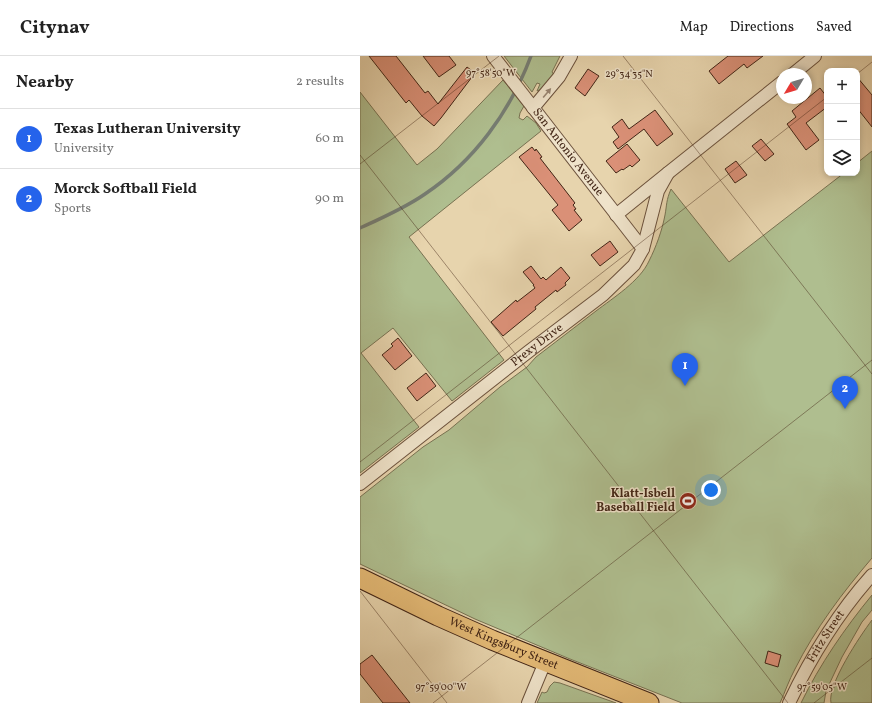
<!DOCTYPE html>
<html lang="en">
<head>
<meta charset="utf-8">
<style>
	body { margin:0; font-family:Vollkorn,serif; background:#f2f2f2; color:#222 }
	.controls { position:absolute; right:12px; top:12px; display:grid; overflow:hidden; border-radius:8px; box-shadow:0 2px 6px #0003 }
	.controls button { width:36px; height:36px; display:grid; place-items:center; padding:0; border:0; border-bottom:1px solid #e0e0e0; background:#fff; color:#222; font:20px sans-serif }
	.compass { position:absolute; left:416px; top:12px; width:36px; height:36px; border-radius:50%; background:#fff; box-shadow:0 2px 6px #0003; rotate:232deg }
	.you { position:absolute; left:351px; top:434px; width:14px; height:14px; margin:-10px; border:3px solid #fff; border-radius:50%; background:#1a73e8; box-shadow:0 0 0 6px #1a73e833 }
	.badge { display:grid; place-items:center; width:26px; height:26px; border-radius:50%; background:#2563eb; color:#fff; font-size:13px; font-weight:700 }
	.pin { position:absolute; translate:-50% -33px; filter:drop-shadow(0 1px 2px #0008) }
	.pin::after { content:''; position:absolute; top:21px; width:14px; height:12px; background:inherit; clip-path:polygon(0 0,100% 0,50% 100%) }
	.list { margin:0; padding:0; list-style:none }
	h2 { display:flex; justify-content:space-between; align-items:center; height:52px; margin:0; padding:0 16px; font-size:17px }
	h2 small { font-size:13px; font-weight:400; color:#767676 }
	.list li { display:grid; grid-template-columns:26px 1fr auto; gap:12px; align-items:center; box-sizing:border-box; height:60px; padding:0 16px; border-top:1px solid #e0e0e0 }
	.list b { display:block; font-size:15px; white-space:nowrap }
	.list p { margin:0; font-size:13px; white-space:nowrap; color:#767676 }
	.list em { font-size:13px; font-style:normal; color:#767676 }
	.icon { flex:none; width:22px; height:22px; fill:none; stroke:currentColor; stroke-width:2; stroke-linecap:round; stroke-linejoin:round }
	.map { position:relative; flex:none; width:512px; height:647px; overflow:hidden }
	header { display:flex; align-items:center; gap:24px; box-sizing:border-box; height:56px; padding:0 20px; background:#fff; border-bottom:1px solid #e0e0e0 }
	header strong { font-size:19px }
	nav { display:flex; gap:22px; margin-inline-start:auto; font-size:14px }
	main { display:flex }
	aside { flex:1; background:#fff }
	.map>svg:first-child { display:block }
</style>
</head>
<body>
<header>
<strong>Citynav</strong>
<nav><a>Map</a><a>Directions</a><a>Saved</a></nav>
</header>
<main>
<aside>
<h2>Nearby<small>2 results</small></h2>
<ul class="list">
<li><span class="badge">1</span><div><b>Texas Lutheran University</b><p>University</p></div><em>60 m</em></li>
<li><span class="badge">2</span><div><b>Morck Softball Field</b><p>Sports</p></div><em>90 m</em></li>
</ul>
</aside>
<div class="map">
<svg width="512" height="647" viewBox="0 0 512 647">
	<rect width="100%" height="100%" fill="#e7d4ad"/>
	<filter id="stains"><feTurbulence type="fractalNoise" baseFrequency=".005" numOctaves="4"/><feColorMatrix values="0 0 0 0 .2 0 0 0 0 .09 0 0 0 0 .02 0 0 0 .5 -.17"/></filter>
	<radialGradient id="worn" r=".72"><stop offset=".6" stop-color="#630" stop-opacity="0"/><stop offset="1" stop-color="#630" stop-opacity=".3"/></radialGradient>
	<!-- green -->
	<path fill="#afbe8f" stroke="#787252" d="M144,0H200L192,16L195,20L182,33L177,35L180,28L177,27L172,36Z
		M143,24L164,50L160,57L159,62L163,64L167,60L176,67L181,75L49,181L144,304L92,345L33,272L1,297L59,371L0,417V36L57,109L77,93Z
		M512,95V502C483,536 455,573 435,613C429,624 425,636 420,647H322L210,603L115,563L0,508V441L63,391L89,374L140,331L167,311L176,301C196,286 216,270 236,255C253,242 280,225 289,205C296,191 302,175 305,159C307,148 306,145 311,133L369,206L484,117H497V107Z
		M512,539V554L502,566L482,601L466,635L464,647H441C460,608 485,572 512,539Z
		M512,564V647H471C467,629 500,580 512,564Z
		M194,626L200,627L256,647H177L182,636L184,637L187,636L190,630Z"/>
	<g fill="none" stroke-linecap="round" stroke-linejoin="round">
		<!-- stream -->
		<path stroke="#767d73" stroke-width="3.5" d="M0,172C22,162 45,152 65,138C114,105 150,56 171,0"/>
	</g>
	<!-- building -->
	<path fill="#da9077" stroke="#422516" d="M9,0H36L65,37L68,35L78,48L107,11L115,17L81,62L74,70L62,60L49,44L46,47Z
		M63,0H89L96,9L79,21Z
		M368,0H403L387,12L384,8L359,28L349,15Z
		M228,13L239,20L225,40L215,32Z
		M497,21L512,39V71L497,52Z
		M460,32L467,41V51L446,67L459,84L446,94L427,68L436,61L432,55Z
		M295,54L313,78L297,90L284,73L258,93L253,86L259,81L252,71L262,63L269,73Z
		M401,83L414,98L405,105L392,90Z
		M267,88L280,104L272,111L270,109L263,114L262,113L256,117L246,105Z
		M172,91L175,95L176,93L182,101L180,102L215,147L213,149L216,153L214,154L222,164L209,175L192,154L198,149L159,101Z
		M376,105L387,119L375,127L365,113Z
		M250,185L258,196L240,210L231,199Z
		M171,210L181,223L183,221L186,224L201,211L210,222L205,227L206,229L197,236L196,234L175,251L176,253L143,280L131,266L156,244L157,246L175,232L173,229H174L163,216Z
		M38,282L52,300L35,314L22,299L33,290L31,288Z
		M66,317L76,330L57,345L47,332Z
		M408,595L421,599L418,611L405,607Z
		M12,599L50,647H23L0,618V608Z"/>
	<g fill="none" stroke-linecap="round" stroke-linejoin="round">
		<!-- minor casing -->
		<g stroke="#6b513c" stroke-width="14">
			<g id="minor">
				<path id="s1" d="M133,0L283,193"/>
				<path d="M433,18L455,0"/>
				<path d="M173,52L199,21L211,0"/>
				<path d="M256,159L308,117L422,26"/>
				<path id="s2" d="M0,428L168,296L243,239L274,209L283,193L298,135L308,117"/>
				<path d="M168,647L185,606"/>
				<path id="s3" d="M429,647C451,601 478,557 512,519"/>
			</g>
		</g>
		<!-- primary casing -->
		<g stroke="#422516" stroke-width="21">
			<g id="primary">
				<path id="s4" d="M0,522L78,560L132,584L289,647"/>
			</g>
		</g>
		<!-- minor -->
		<use href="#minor" stroke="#efe3ca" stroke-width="12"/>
		<!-- primary -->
		<use href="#primary" stroke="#e4ba76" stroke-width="19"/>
	</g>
	<!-- one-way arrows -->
	<defs><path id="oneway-solid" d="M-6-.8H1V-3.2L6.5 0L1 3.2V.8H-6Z"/></defs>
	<use fill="#988470" href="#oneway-solid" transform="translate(187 37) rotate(-50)"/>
	<!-- ticks -->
	<path fill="none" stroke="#422516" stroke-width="1" stroke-opacity="0.45" d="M263,0L512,318M497,18L512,6M0,99L428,647M0,108L139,0M0,406L467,41M0,535L87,647M73,647L512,304M454,647L512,602"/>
	<!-- icons -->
	<defs>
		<g id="stadium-disc" transform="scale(0.9)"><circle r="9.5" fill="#8f2418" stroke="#efe3ca"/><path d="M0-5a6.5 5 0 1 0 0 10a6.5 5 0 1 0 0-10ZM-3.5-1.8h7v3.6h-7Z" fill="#fff"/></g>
	</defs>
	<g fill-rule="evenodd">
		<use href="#stadium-disc" x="328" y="445"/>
	</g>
	<g text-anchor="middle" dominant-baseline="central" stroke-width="3" stroke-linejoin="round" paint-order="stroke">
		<!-- street labels -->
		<g font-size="12" fill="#422516" stroke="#efe3ca">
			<text stroke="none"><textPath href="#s1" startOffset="122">San Antonio Avenue</textPath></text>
			<text stroke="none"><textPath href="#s2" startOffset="225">Prexy Drive</textPath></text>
			<text stroke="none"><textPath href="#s3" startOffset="76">Fritz Street</textPath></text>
			<text stroke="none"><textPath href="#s4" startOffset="158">West Kingsbury Street</textPath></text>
		</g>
		<!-- poi labels -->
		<g font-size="12" font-weight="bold" fill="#422516" stroke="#efe3ca" text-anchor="end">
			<text x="315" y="438">Klatt-Isbell<tspan x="315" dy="14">Baseball Field</tspan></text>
		</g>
	</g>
	<g font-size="10" text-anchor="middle" fill="#422516" stroke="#efe3ca" stroke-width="3" stroke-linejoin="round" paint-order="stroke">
		<text x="131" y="20">97°58'50"W</text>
		<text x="269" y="21">29°34'35"N</text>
		<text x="81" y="634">97°59'00"W</text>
		<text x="462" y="634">97°59'05"W</text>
	</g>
	<rect width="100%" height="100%" filter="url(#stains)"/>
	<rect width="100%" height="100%" fill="url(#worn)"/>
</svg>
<div class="controls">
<button>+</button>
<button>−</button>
<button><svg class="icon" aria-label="layers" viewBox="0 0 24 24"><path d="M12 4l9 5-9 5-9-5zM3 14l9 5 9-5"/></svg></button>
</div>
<svg class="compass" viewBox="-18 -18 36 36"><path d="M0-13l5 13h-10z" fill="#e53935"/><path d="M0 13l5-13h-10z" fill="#767676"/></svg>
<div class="you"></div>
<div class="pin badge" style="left:325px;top:330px">1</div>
<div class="pin badge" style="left:485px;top:353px">2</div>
</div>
</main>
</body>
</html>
